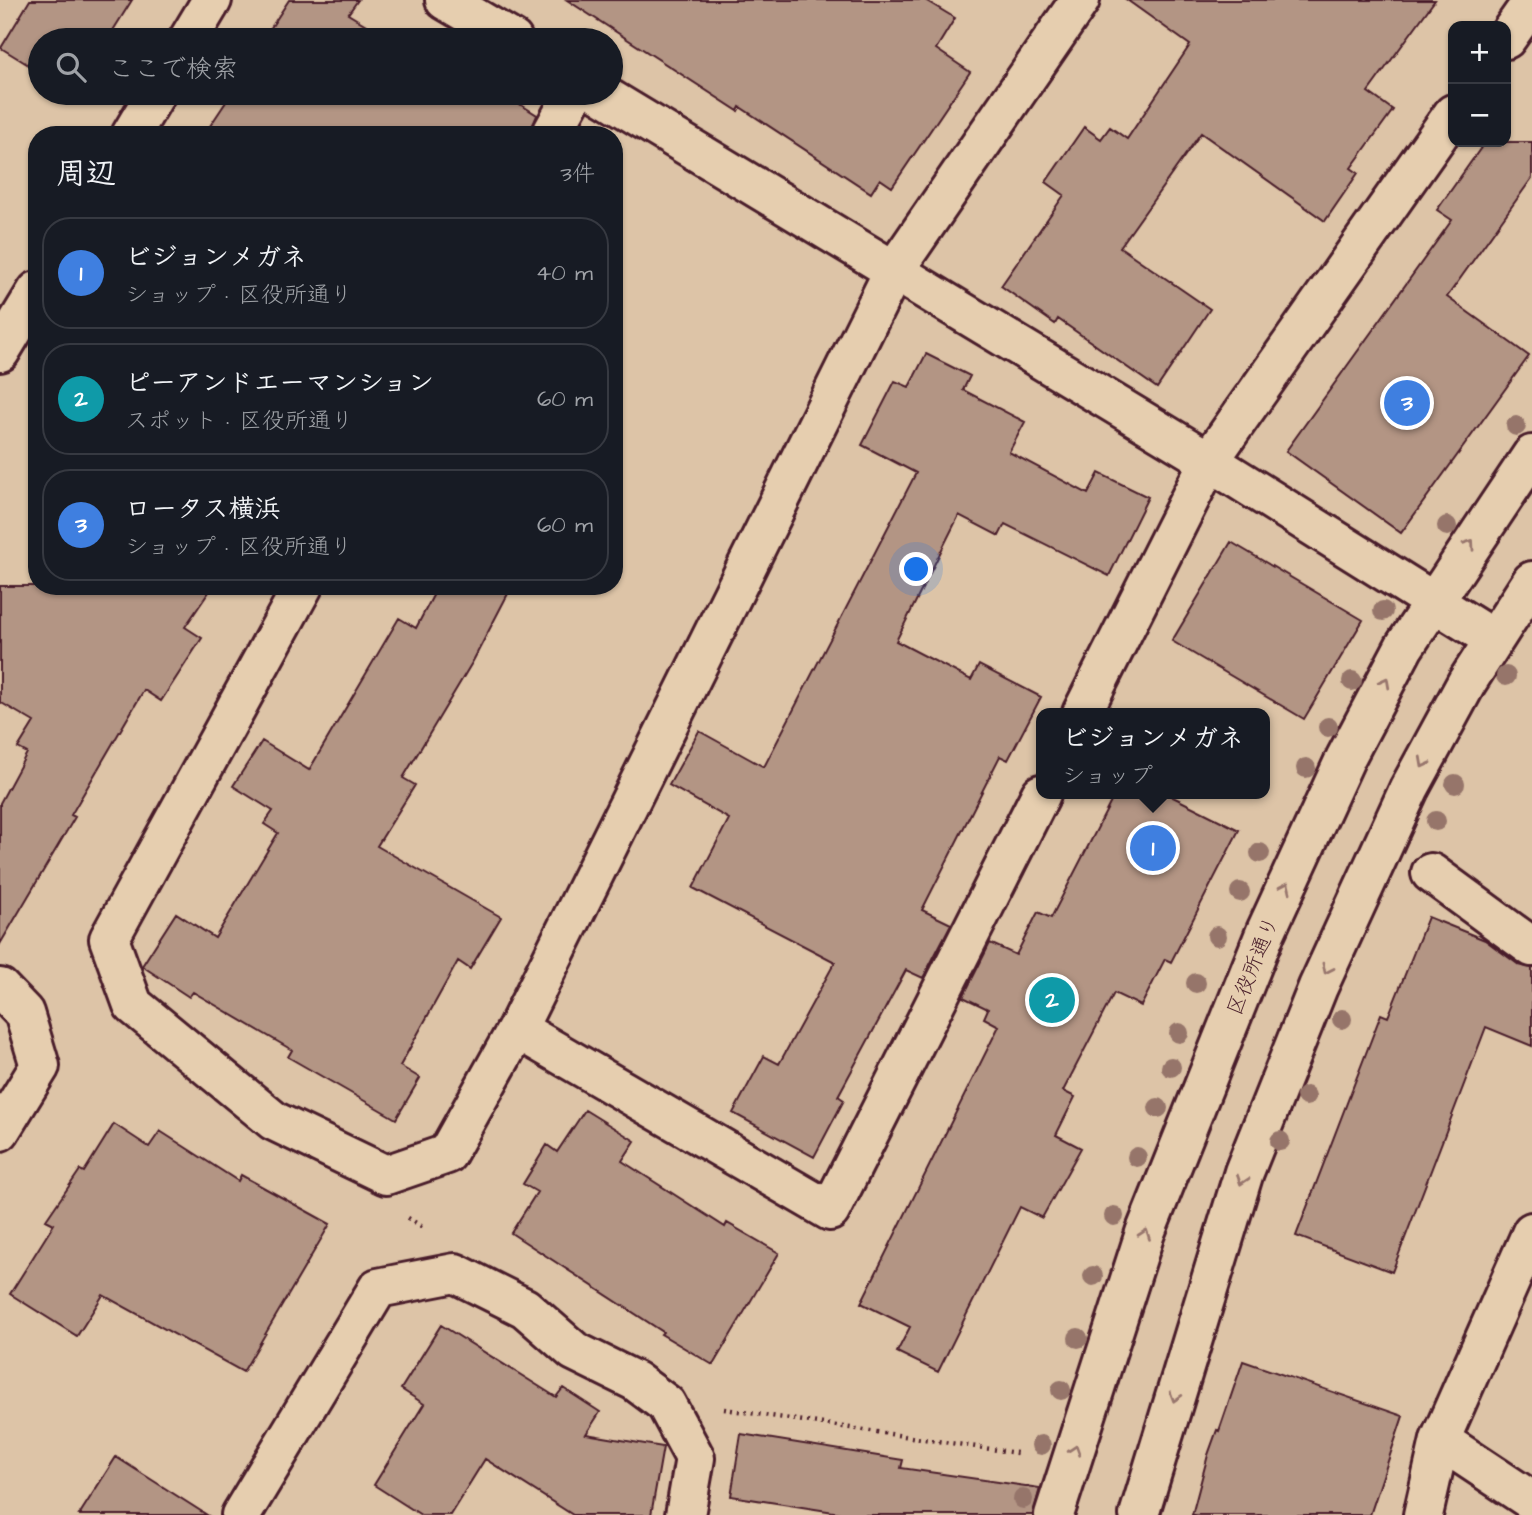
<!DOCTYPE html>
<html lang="ja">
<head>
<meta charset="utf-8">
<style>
	body { margin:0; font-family:"Architects Daughter","Klee One",sans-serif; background:#242831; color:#f1f3f6 }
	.controls { position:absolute; right:21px; top:21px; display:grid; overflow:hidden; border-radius:14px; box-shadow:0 2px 5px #0004 }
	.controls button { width:63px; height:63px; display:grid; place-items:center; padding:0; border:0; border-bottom:2px solid #363941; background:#171b24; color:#f1f3f6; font:35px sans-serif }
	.you { position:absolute; left:917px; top:570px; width:24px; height:24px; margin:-18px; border:5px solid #fff; border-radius:50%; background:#1a73e8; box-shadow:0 0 0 10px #1a73e833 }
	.badge { display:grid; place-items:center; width:46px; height:46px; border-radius:50%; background:#ea580c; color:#fff; font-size:23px; font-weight:700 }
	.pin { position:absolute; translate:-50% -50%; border:4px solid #fff; box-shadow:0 2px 7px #0006 }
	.popup { position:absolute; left:1036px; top:708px; width:234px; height:91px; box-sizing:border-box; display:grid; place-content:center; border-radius:14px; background:#171b24; filter:drop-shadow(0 2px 5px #0005); font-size:23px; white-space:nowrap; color:#9ea1a6 }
	.popup b { font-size:26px; color:#f1f3f6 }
	.popup::after { content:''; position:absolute; left:50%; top:100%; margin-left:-14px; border:14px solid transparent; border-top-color:#171b24 }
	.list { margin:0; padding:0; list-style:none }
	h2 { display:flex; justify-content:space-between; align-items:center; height:91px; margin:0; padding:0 28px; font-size:30px }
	h2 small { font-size:23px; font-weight:400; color:#9ea1a6 }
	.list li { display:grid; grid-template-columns:46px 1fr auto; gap:21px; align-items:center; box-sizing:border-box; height:112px; margin:0 14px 14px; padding:0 14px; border:2px solid #363941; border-radius:28px }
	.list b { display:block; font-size:26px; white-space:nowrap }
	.list p { margin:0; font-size:23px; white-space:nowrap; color:#9ea1a6 }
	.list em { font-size:23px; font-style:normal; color:#9ea1a6 }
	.icon { flex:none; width:38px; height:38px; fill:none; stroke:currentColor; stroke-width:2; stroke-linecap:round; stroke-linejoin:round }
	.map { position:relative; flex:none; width:1532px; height:1515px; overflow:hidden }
	.search { position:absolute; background:#171b24; box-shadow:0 2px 5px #0004; left:28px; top:28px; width:595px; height:77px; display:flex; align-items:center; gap:18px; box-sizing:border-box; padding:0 24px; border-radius:38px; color:#9ea1a6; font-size:26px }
	.panel { position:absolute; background:#171b24; box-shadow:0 2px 5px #0004; left:28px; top:126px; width:595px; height:469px; border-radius:28px }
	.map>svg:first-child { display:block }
</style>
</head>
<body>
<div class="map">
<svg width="1532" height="1515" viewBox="0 0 1532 1515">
	<rect width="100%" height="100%" fill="#ddc4a7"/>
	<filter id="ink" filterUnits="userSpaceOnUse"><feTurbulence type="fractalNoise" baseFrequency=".0143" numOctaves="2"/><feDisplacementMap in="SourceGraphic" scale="14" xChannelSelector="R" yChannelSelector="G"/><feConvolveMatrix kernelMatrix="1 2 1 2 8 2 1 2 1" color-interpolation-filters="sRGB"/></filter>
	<g filter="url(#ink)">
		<!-- building -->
		<path fill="#b39584" stroke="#4a1f2b" stroke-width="2" d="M30,0H132L107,40H40V72L1,48Z
			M289,0H358L348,14L391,40H263Z
			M567,0H925L955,18L936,49L970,72L892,187L880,179L871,193L740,107L738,111Z
			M1127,0H1435L1368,92L1393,110L1351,168L1358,173L1325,221L1201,133L1120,247L1210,309L1157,388L1058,319L1055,324L1001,286L1064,195L1046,182L1084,127L1101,139L1110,127L1127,139L1190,45Z
			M232,93H502L537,115L529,135H204Z
			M1485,142H1532V178L1447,297L1529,356L1401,533L1286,451L1452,220L1437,210Z
			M926,354L970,376L963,390L1025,422L1009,452L1088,494L1099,473L1148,497L1109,576L1005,524L999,536L959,515L896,641L971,680L979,665L1041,697L1008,760L1000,756L922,910L951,924L923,978L906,970L838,1096L844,1100L814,1157L733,1113L764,1056L779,1064L835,962L693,888L729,819L669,785L699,731L764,767L916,473L862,445L895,381L909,387Z
			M1231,542L1363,620L1304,719L1172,641Z
			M0,586H213L185,627L202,638L161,701L144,690L71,815L75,817L0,944V803L27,753L18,748L34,722L0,702Z
			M438,586H512L473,661L403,778L415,785L377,846L501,917L470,969L458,961L400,1066L420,1078L396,1119L288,1057L292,1050L193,992L189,997L142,966L176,913L215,938L278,833L264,824L273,811L233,786L262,741L309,770L399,618L416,628Z
			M1115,794H1167L1239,830L1171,962L1165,959L1141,1006L1114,993L1063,1091L1075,1097L1056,1135L1081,1148L1042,1218L1020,1207L938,1372L897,1352L910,1327L861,1303L999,1026L984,1018L988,1009L963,997L990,943L1016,955L1038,912L1051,918Z
			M1428,917L1485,940L1519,965L1532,968V1046L1486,1027L1392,1272L1296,1236L1381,1014L1388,1017Z
			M585,1110L635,1141L622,1161L725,1227L727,1223L779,1253L713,1365L661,1334L663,1332L511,1233L537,1192L523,1184L547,1145L557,1152Z
			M114,1124L149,1147L160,1131L238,1181L241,1175L330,1224L243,1372L103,1295L77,1336L10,1294L54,1224L46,1220L80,1170L84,1172Z
			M441,1325L556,1397L563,1388L600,1412L586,1434L663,1447L651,1515H573L485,1459L450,1515H421L374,1485L424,1404L401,1389Z
			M1243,1361L1403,1416L1370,1515H1192L1208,1455L1217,1430L1219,1431Z
			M741,1434L903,1460L901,1468L1040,1488L1033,1515H853L731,1496Z
			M116,1457L207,1515H79Z"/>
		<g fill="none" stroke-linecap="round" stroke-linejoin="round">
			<!-- minor casing -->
			<g stroke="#4a1f2b" stroke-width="44">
				<path id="minor" d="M445,0L513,40
					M1506,39L1532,2
					M188,40L212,0
					M600,93L1209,461L1493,639
					M131,135L156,93
					M551,135L574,93
					M0,352L37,291
					M303,586L109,939L133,1005L274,1121L386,1175L447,1154L517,1029L893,272L1080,0
					M1082,713L1209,461L1453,114
					M1431,873L1532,947
					M0,988L24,1013L40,1066L0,1131
					M517,1029L830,1211L1041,794
					M1440,1440L1532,1501
					M241,1515L378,1288L455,1273L525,1308L574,1351L635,1381L666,1404L695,1458L685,1515
					M1054,1515L1145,1233L1266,931L1346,757L1404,647L1532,455
					M1139,1515L1244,1172L1318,987L1409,789L1467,682L1532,581
					M1423,1515L1440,1440L1532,1232"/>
			</g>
			<!-- path -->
			<path stroke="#4a1f2b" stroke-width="4.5" stroke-dasharray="2 5" stroke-linecap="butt" d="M408,1218L424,1228
				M724,1409L1017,1453"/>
			<!-- minor -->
			<use href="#minor" stroke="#e6ceaf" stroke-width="38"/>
		</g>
		<!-- trees -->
		<g fill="#96756b">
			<circle cx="1516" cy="426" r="10"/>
			<circle cx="1447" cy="526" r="10"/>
			<circle cx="1383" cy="611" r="10"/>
			<circle cx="1506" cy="676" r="10"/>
			<circle cx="1352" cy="681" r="10"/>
			<circle cx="1328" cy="727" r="10"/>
			<circle cx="1306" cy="768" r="10"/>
			<circle cx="1455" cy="784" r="10"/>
			<circle cx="1436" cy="821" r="10"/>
			<circle cx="1260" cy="853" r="10"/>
			<circle cx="1240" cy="892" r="10"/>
			<circle cx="1217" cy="936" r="10"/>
			<circle cx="1196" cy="983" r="10"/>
			<circle cx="1342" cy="1019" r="10"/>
			<circle cx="1179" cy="1033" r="10"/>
			<circle cx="1171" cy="1067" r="10"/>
			<circle cx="1306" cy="1096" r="10"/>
			<circle cx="1158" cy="1108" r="10"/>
			<circle cx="1280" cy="1141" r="10"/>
			<circle cx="1137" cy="1157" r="10"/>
			<circle cx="1114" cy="1216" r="10"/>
			<circle cx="1093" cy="1276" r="10"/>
			<circle cx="1078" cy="1338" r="10"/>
			<circle cx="1061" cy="1390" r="10"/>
			<circle cx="1041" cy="1445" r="10"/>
			<circle cx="1023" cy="1499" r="10"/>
		</g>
		<!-- one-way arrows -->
		<defs><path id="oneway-chevron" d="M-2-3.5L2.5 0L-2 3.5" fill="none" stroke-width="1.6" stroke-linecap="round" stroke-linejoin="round" transform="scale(1.75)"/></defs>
		<g stroke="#98766d">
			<use href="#oneway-chevron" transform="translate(1470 544) rotate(-55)"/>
			<use href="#oneway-chevron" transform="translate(1385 682) rotate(-62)"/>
			<use href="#oneway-chevron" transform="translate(1424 763) rotate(118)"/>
			<use href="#oneway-chevron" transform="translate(1286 887) rotate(-65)"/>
			<use href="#oneway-chevron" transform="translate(1327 969) rotate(115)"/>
			<use href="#oneway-chevron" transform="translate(1242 1180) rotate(108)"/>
			<use href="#oneway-chevron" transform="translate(1145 1234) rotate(-70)"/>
			<use href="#oneway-chevron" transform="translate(1175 1397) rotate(107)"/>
			<use href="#oneway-chevron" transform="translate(1075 1450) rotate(-72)"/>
		</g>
	</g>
	<g text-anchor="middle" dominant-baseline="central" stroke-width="6" stroke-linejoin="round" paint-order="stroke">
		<!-- street labels -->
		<g font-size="21" fill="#4a1f2b" stroke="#e6ceaf">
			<text transform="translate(1253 966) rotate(-68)">区役所通り</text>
		</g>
	</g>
</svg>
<div class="controls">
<button>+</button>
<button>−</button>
</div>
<div class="you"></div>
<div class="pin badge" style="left:1153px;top:848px;background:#3f7fe0">1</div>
<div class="popup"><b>ビジョンメガネ</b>ショップ</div>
<div class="pin badge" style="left:1052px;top:1000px;background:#0f9aa8">2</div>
<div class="pin badge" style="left:1407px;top:403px;background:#3f7fe0">3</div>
<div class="search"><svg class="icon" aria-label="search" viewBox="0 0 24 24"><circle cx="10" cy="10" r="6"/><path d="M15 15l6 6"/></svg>ここで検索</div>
<section class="panel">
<h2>周辺<small>3件</small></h2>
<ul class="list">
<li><span class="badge" style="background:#3f7fe0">1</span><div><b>ビジョンメガネ</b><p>ショップ · 区役所通り</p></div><em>40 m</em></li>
<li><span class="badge" style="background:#0f9aa8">2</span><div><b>ピーアンドエーマンション</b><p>スポット · 区役所通り</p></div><em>60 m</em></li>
<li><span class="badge" style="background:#3f7fe0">3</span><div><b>ロータス横浜</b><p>ショップ · 区役所通り</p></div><em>60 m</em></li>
</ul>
</section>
</div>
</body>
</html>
